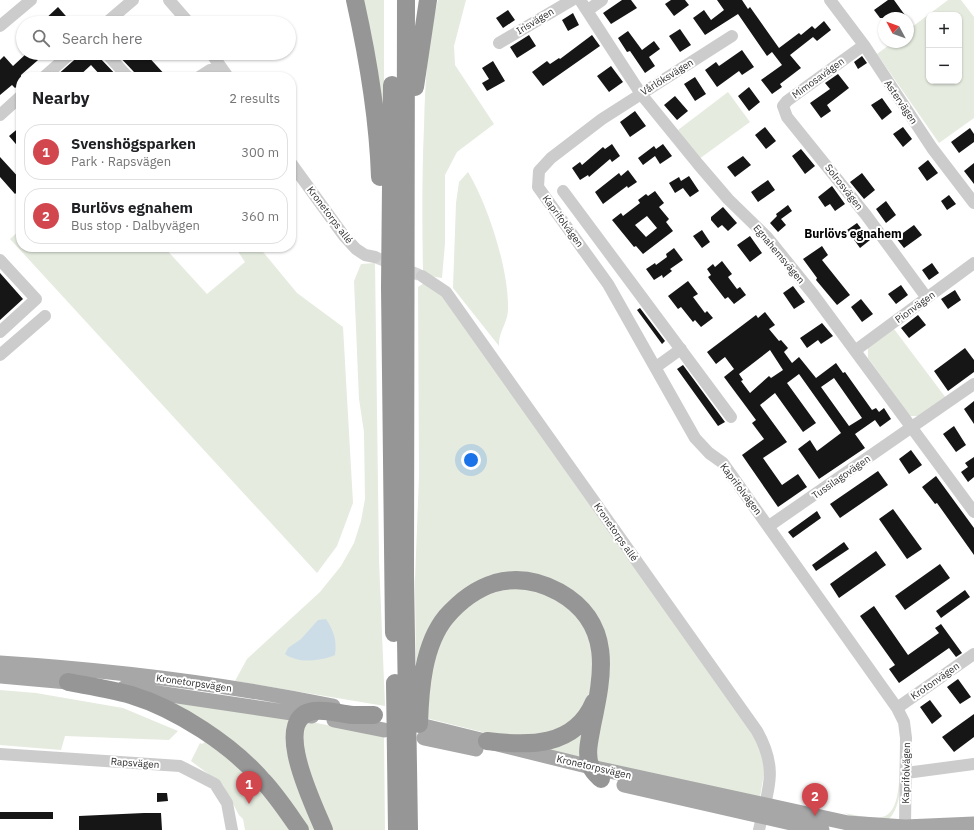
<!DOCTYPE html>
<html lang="en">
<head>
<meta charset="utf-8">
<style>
	body { margin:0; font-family:"IBM Plex Sans",sans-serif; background:#f6f6f6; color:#202124 }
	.controls { position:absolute; right:12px; top:12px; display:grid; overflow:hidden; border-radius:8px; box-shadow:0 1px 3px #0004 }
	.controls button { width:36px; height:36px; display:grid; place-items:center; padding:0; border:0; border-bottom:1px solid #e0e0e0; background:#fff; color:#202124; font:20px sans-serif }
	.compass { position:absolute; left:878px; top:12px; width:36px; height:36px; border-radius:50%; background:#fff; box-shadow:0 1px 3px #0004; rotate:311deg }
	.you { position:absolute; left:471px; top:460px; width:14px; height:14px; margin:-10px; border:3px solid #fff; border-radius:50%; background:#1a73e8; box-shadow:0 0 0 6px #1a73e833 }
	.badge { display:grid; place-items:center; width:26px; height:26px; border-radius:50%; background:#d2464d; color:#fff; font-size:13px; font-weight:700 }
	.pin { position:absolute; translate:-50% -33px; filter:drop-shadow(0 1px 2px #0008) }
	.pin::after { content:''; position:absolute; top:21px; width:14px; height:12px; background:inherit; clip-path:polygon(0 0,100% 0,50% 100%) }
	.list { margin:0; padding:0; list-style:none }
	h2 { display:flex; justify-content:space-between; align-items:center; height:52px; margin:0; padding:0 16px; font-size:17px }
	h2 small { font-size:13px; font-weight:400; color:#757577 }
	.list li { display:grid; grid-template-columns:26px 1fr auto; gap:12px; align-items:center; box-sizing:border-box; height:56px; margin:0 8px 8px; padding:0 8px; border:1px solid #e0e0e0; border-radius:16px }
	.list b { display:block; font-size:15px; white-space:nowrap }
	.list p { margin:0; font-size:13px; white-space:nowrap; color:#757577 }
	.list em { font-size:13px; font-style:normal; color:#757577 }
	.icon { flex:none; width:22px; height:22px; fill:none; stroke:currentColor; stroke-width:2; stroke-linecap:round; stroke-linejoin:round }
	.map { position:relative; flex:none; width:974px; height:830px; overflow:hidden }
	.search { position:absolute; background:#fff; box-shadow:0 1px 3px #0004; left:16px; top:16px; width:280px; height:44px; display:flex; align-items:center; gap:10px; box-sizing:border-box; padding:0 14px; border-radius:22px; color:#757577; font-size:15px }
	.panel { position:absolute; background:#fff; box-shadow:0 1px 3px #0004; left:16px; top:72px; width:280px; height:180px; border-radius:16px }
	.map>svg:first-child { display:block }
</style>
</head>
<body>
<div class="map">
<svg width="974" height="830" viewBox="0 0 974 830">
	<rect width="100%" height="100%" fill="#fff"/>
	<!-- green -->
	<path fill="#e5ebdf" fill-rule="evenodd" d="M363,0H384V129Z
		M438,0H466L454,46L455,65L494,124L457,152L445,175V243L442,278L430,276L423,270C422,222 422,174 424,127C425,84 427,42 438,0Z
		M948,0H961L974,17V118L939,143L877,54L893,42H908V30ZM929,15H959V81H929Z
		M728,92L750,122L699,159L678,130Z
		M468,172C488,205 509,270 508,309C508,323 498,332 499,346L453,288L456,203L459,182Z
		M21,229V247H164L207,294L245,262L235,247H259L297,293L343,327L353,503L337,546L317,573L10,239Z
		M375,263L379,560L385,706L235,681L247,659L320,592L341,566L354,543L361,521L365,499L364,432L359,399L354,281L361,264Z
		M424,283L443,297L758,741L765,768L760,797L595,761L607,656L556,583L467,590L416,689L415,580L419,477L418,287Z
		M894,329L946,398L921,416H910L868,358V348Z
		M523,585L571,605L594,641L595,683L578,716L546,736L494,735L426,718L427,683L437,643L471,599Z
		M0,690L36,693L123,708L178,731L169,740L65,736L61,750L0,745Z
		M152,696L293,718L317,830H308C290,805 273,778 252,757C227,732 183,713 152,696Z
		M588,720L584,762L534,749Z
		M306,721L384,736L385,830H329L300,758Z
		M207,741L216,745L275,806L291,830H245L243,819L239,815L223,785L191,761L200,743L202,744Z
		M900,761C901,778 902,806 889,819L859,820L844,813C856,815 870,819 882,817C901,813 899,776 900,761Z"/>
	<!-- water -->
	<path fill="#cddde8" d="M326,619C334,631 337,641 335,655C321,661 298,664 285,654L288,648L301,639L318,620Z"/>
	<!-- building -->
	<path fill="#161616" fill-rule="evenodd" d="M622,0H631L637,8L611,24L603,13Z
		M671,0H685L689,5L674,16L665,4Z
		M717,0H742L748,9L750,7L779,48L799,33L801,35L812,26L815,29L824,21L831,30L817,41L813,37L790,55L801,68L780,84L782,87L772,94L761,80L782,65L772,52L767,56L738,14L705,35L693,18L704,10L711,20L724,10Z
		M888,0H894L907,18H880L874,10Z
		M58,7L72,23H41Z
		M508,10L515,20L503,28L496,18Z
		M573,13L579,25L568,31L562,20Z
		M680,29L691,45L680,52L669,36Z
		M628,31L642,50L654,41L660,49L649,57L655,66L645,73L630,51L627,52L618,38Z
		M529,35L536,46L517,58L510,47Z
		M592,35L600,46L543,86L532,72L547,61L550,64L559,58L560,59Z
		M742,50L754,67L742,75L739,71L717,87L705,70L716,62L719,66Z
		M27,53H46L21,75V83L15,88L12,85L0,95V60L4,56L13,66Z
		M82,53H99L100,58L118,77H102L91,65L78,77H55Z
		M116,53H145L167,77H135L134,72Z
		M862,56L867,63L858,69L854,62Z
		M493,61L505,81L487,91L482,83L489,79L482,68Z
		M611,66L623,82L609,92L597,76Z
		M838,74L849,88L827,105L831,111L821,118L810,103L830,89L825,83Z
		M695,77L706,94L695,101L684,84Z
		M749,87L760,102L749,111L738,96Z
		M675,96L688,111L677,120L664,105Z
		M882,98L892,112L882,120L871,105Z
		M635,111L646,126L630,137L620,122Z
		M21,126V150L9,136Z
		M765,127L776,141L766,149L755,135Z
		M903,127L912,139L903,147L893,134Z
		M970,128L974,134V142L959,153L951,142Z
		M612,144L620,156L612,162L610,159L589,177L588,175L580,180L572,168L580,162L582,165L603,147L605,149Z
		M663,144L672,156L660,164L655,156L643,165L638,158L654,146L656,149Z
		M801,149L815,166L805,174L792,156Z
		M743,156L751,165L735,177L727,167Z
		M0,157L21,180V188L15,194L0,177Z
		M928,160L938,173L927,181L918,168Z
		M974,163V184L964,171Z
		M628,170L637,182L628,188L627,186L603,204L595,192L619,173L621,176Z
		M862,173L875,190L864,199L850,182Z
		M689,176L699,191L690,197L683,188L675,193L669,183L679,177L681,181Z
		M768,180L775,190L758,202L751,192Z
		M832,186L845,204L835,211L830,204L825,207L818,197Z
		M655,191L664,203L659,207L669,219L666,222L673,231L643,254L636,246L634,247L612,220L621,213L623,216L640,203L638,200L646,194L648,196ZM647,216L657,228L646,237L635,225Z
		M949,195L956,204L947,210L941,201Z
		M886,201L896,215L886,223L876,209Z
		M788,205L792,211L781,219L786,225L778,232L770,223L777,216L776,214Z
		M723,207L737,223L728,231L722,225L718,228L711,220V217Z
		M857,223L870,240L860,248L847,230Z
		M914,225L922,235L904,248L896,238Z
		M702,230L710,242L702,248L693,236Z
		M750,236L762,253L750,262L737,245Z
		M822,246L828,255L822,260L850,295L837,305L816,280L817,278L803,259Z
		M674,248L683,260L670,269L672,271L663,278L662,275L654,280L646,269L655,263L656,265L667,257L666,254Z
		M722,261L732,274L728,277L737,289L740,287L746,295L734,304L728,297L725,299L708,277L711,275L707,269L713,264L715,267Z
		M932,263L939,273L929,280L922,270Z
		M0,273L23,299L0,320Z
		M688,281L698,294L693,297L705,313L707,311L713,318L701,327L695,320L693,322L681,307L678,309L668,296Z
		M901,285L908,295L896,304L888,294Z
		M793,286L805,302L794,309L783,293Z
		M955,290L961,300L948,309L941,299Z
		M861,299L873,314L862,322L851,307Z
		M640,308L665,341L662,344L637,310Z
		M765,312L775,325L769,329L779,341L781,340L788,348L784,352L792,363L799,357L816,378L836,363L843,373L845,372L872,410L876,408L879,412L884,408L891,419L880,427L875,420L855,434L865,448L819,479L798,449L810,440L817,451L841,433L799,374L787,383L816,423L803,432L775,393L760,405L787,442L763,458L782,485L798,474L807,487L778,507L742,455L764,439L752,423L756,420L724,377L734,369L725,357L716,364L707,352L756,315L758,318ZM770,350L783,370L771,378L769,376L750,393L741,381L743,380L739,374ZM834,378L862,418L849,426L821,387Z
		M918,315L926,325L909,338L901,328Z
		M822,323L833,336L821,344L818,340L807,348L800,338Z
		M965,348L974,360V372L948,391L934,371Z
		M683,365L725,422L718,426L677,369Z
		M974,401V424L964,409Z
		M954,426L966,445L956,452L943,434Z
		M911,450L922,465L909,474L899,459Z
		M974,457V477L968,482L961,472L968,467L965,463Z
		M878,471L888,485L840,518L830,504Z
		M936,476L974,528V555L937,503L935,504L922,487Z
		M893,509L922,549L907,559L879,519Z
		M817,511L821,518L793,538L788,532Z
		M844,542L849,549L816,571L812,565Z
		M876,551L886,565L839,598L830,584Z
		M940,564L950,578L905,610L895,596Z
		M965,590L970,597L941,618L936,611Z
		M874,606L908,655L939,633L935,628L941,624L962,653L956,657L949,648L899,683L889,669L895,665L860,616Z
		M958,679L971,697L960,704L947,687Z
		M930,700L942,716L932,724L920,707Z
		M974,714V737L954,752L942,737Z
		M157,793H167L168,801L157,802Z
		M0,812H53V819H0Z
		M144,813H161L162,830H79V816Z"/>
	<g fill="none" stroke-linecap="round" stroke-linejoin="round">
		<!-- minor-tunnel -->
		<path stroke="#d5d5d5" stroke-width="12" stroke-dasharray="12 6" stroke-linecap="butt" d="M375,257L422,276"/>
		<!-- minor -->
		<path stroke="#ccc" stroke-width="12" d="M169,0L189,23
			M580,0L641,94L698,164L728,199L767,237L813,294L974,512
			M830,0L864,45L932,148L974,203
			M588,10L602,0
			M106,23L133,0
			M0,26L31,0
			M732,36L602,119L551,158L539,171L538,187L608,284L695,438L709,453L723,463L897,708L904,722L906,738L905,830
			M499,43L572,0
			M864,45L787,101L783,106L787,117L866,215L927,298
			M106,53L128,77
			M211,53L228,77
			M44,77L71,53
			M199,77L210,70L221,67
			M0,115L21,96
			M291,163L344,236L356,249L365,255L375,257
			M563,191L731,417
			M0,260L36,299L0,332
			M422,276L446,292L757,731C779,770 768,789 759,830
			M856,350L974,263
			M0,355L45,316
			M656,367L681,349
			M769,526L974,384
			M897,708L974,654
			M0,754L180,766L215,784L227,803L232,830
			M906,773L974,764"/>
		<!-- major -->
		<path stroke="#a7a7a7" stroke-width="15" d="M0,663C111,670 224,684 333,706
			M0,676L79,683
			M124,688L312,716
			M334,720L384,730
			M424,726L591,767L848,823L905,827L974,824
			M424,738L476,749
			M624,785L822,830"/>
		<!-- highway -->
		<path stroke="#969696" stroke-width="18" d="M355,0C368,58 378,118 380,177
			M406,0L405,575L409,830
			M392,85L390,287L394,633
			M415,87L428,0
			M68,682C89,686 110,689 131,695C177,709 232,745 263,781C277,796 288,813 300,830
			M395,683L397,830
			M419,724C420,690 423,645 446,617C459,602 475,589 495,583C517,577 539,581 559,592C614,623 603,674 592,726C590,738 585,755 591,767C593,772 598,776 601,779
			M487,741C527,746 575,748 594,702
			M324,830C315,807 269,717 314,711C327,709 340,714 353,715C360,715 367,715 374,715"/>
	</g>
	<g text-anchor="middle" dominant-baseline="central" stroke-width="4" stroke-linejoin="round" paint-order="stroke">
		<!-- street labels -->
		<g font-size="10" fill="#2f2f2f" stroke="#fff">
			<text transform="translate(535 21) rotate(-31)">Irisvägen</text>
			<text transform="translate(667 77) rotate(-32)">Vårlöksvägen</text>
			<text transform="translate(818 78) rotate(-36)">Mimosavägen</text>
			<text transform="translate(901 102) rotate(56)">Astervägen</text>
			<text transform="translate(844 187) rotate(52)">Solrosvägen</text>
			<text transform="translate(330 215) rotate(53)">Kronetorps allé</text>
			<text transform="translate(563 221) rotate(54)">Kaprifolvägen</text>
			<text transform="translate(779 254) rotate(50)">Egnahemsvägen</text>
			<text transform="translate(915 307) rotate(-36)">Pionvägen</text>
			<text transform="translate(841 477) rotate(-35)">Tussilagovägen</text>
			<text transform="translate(741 489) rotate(53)">Kaprifolvägen</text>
			<text transform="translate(616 532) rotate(55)">Kronetorps allé</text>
			<text transform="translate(935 681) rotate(-35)">Krotonvägen</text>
			<text transform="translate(194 683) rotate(8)">Kronetorpsvägen</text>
			<text transform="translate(135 763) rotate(4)">Rapsvägen</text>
			<text transform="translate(594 767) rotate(13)">Kronetorpsvägen</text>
			<text transform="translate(906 773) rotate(-89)">Kaprifolvägen</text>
		</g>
		<!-- quarter labels -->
		<g font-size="12" font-weight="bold" fill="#000" stroke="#fff">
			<text x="853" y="233">Burlövs egnahem</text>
		</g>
	</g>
</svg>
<div class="controls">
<button>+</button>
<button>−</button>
</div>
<svg class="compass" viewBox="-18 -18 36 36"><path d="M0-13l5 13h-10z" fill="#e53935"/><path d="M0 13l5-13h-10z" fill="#757577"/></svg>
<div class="you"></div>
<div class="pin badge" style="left:249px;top:804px">1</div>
<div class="pin badge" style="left:815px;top:816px">2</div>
<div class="search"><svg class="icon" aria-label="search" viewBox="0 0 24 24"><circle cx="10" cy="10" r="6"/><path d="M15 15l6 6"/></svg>Search here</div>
<section class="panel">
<h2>Nearby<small>2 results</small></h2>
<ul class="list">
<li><span class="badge">1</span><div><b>Svenshögsparken</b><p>Park · Rapsvägen</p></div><em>300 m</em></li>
<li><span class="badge">2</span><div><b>Burlövs egnahem</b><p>Bus stop · Dalbyvägen</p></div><em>360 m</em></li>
</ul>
</section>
</div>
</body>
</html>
